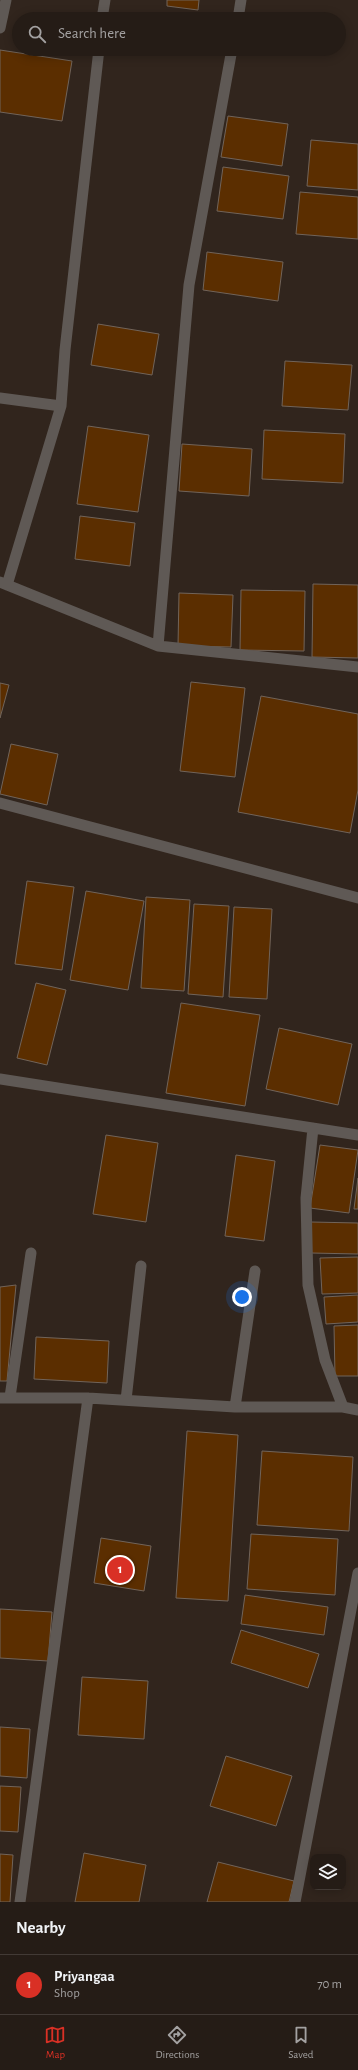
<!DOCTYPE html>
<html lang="en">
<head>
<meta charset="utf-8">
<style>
	body { margin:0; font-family:"Alegreya Sans",sans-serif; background:#2d251f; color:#f1f3f6 }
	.controls { position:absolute; right:12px; bottom:12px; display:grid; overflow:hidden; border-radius:8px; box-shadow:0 2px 10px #0003 }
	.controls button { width:36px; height:36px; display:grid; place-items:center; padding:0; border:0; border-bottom:1px solid #423a35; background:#251c16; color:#f1f3f6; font:20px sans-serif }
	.you { position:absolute; left:242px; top:1297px; width:14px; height:14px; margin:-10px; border:3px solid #fff; border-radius:50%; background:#1a73e8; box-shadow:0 0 0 6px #1a73e833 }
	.badge { display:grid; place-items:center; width:26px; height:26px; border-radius:50%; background:#d93025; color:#fff; font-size:13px; font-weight:700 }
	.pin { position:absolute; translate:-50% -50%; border:2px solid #fff; box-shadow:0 1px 4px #0006 }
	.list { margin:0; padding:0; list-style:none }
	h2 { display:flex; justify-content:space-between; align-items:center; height:52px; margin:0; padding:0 16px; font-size:17px }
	h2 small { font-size:13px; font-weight:400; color:#a3a1a1 }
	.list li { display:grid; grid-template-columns:26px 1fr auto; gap:12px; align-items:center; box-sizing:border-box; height:60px; padding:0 16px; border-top:1px solid #423a35 }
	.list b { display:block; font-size:15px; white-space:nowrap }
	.list p { margin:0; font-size:13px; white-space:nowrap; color:#a3a1a1 }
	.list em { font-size:13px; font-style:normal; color:#a3a1a1 }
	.icon { flex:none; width:22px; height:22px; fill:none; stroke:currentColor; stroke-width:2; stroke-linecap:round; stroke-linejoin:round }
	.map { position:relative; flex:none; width:358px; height:1902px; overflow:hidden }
	.search { position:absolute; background:#251c16; box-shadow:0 2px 10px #0003; left:12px; right:12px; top:12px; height:44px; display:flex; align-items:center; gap:10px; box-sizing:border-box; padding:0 14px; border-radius:22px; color:#a3a1a1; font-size:15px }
	.sheet { height:112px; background:#251c16 }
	nav { display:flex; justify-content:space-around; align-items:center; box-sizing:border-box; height:56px; border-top:1px solid #423a35; background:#251c16; font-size:11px; color:#a3a1a1 }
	nav a { display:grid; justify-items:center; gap:2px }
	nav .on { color:#d93025 }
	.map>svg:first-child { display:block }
</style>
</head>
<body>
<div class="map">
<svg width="358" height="1902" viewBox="0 0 358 1902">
	<rect width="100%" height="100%" fill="#31251d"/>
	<!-- building -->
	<path fill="#5b2e00" stroke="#71645a" d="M167,0H199L198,10L167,6Z
		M0,50L72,61L62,121L0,112Z
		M228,116L288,124L282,166L221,157Z
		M311,140L358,144V190L307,186Z
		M223,167L289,176L283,219L217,211Z
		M300,192L358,197V239L296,234Z
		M207,252L283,262L278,301L203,290Z
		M98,324L159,334L152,375L91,365Z
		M285,361L352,365L348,410L282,406Z
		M88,426L149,435L138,512L77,504Z
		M264,430L345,434L343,483L262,479Z
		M182,444L252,449L249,496L179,491Z
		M80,516L135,523L130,566L75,559Z
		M313,584L358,585V658L312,657Z
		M241,590L305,591L304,651L240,650Z
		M179,593L233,595L231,647L178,646Z
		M191,682L245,688L235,777L180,771Z
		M0,683L9,685L0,718Z
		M261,696L358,714V790L350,833L238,812Z
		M11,744L58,754L47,805L0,794Z
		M27,881L74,887L62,970L15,964Z
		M86,891L144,901L128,990L70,980Z
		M146,897L190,900L184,991L141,988Z
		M194,904L229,906L223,997L188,994Z
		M234,907L272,909L267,999L229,997Z
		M36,983L66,990L47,1065L17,1058Z
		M181,1003L260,1015L245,1106L166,1093Z
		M279,1028L352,1044L338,1105L266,1089Z
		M106,1135L158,1143L146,1222L93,1214Z
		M320,1145L358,1150L349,1213L310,1208Z
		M236,1155L275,1161L264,1241L225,1236Z
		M358,1178V1209H354Z
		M311,1222L358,1223V1254L311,1253Z
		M358,1257V1293L322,1294L320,1258Z
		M16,1285L7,1381H0V1287Z
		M358,1295V1322L326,1324L324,1297Z
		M358,1325V1376H335L334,1326Z
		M36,1337L109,1341L107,1383L34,1379Z
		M187,1431L238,1435L228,1601L176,1598Z
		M262,1451L353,1457L349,1531L257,1525Z
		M251,1534L338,1539L335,1595L247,1589Z
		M101,1538L151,1546L144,1591L94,1583Z
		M245,1595L328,1607L324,1635L241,1624Z
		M0,1609L52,1612L48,1661L0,1658Z
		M241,1630L319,1654L308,1688L231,1663Z
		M82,1677L148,1681L144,1739L78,1735Z
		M0,1727L30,1729L27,1778L0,1776Z
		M226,1756L292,1776L276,1826L210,1806Z
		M0,1786L21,1787L18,1832L0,1831Z
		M84,1853L146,1865L139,1902H75Z
		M0,1854L13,1855L10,1902H0Z
		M218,1862L294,1881L289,1902H207Z"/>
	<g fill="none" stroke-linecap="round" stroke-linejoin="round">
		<!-- minor -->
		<path stroke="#5f5955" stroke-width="11" d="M102,19L105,0
			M238,19L241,0
			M0,28L6,0
			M0,398L61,406
			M0,582L158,646L358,667
			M7,585L61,406L65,350L99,49
			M158,646L189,285L232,49
			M0,803L358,898
			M0,1079L358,1135
			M313,1128L306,1198L308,1285L325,1360L343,1407
			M10,1397L31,1253
			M0,1398H88L235,1407H343L358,1410
			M126,1400L141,1266
			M235,1407L255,1271
			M20,1902L88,1398
			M295,1902L358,1573"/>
	</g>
</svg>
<div class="controls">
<button><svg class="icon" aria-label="layers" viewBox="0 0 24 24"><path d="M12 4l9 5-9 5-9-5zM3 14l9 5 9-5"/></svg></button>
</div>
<div class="you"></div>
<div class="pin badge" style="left:120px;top:1570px">1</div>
<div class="search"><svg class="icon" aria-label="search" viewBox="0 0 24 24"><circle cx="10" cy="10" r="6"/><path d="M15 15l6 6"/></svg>Search here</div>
</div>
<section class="sheet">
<h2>Nearby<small></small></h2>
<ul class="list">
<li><span class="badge">1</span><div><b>Priyangaa</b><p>Shop</p></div><em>70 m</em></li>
</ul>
</section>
<nav>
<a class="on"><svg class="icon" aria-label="map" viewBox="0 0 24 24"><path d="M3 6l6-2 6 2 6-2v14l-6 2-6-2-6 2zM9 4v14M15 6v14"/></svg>Map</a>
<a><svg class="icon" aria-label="directions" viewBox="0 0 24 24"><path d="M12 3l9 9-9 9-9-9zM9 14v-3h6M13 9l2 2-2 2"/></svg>Directions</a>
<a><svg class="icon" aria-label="saved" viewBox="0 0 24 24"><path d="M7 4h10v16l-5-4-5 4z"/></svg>Saved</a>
</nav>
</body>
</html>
